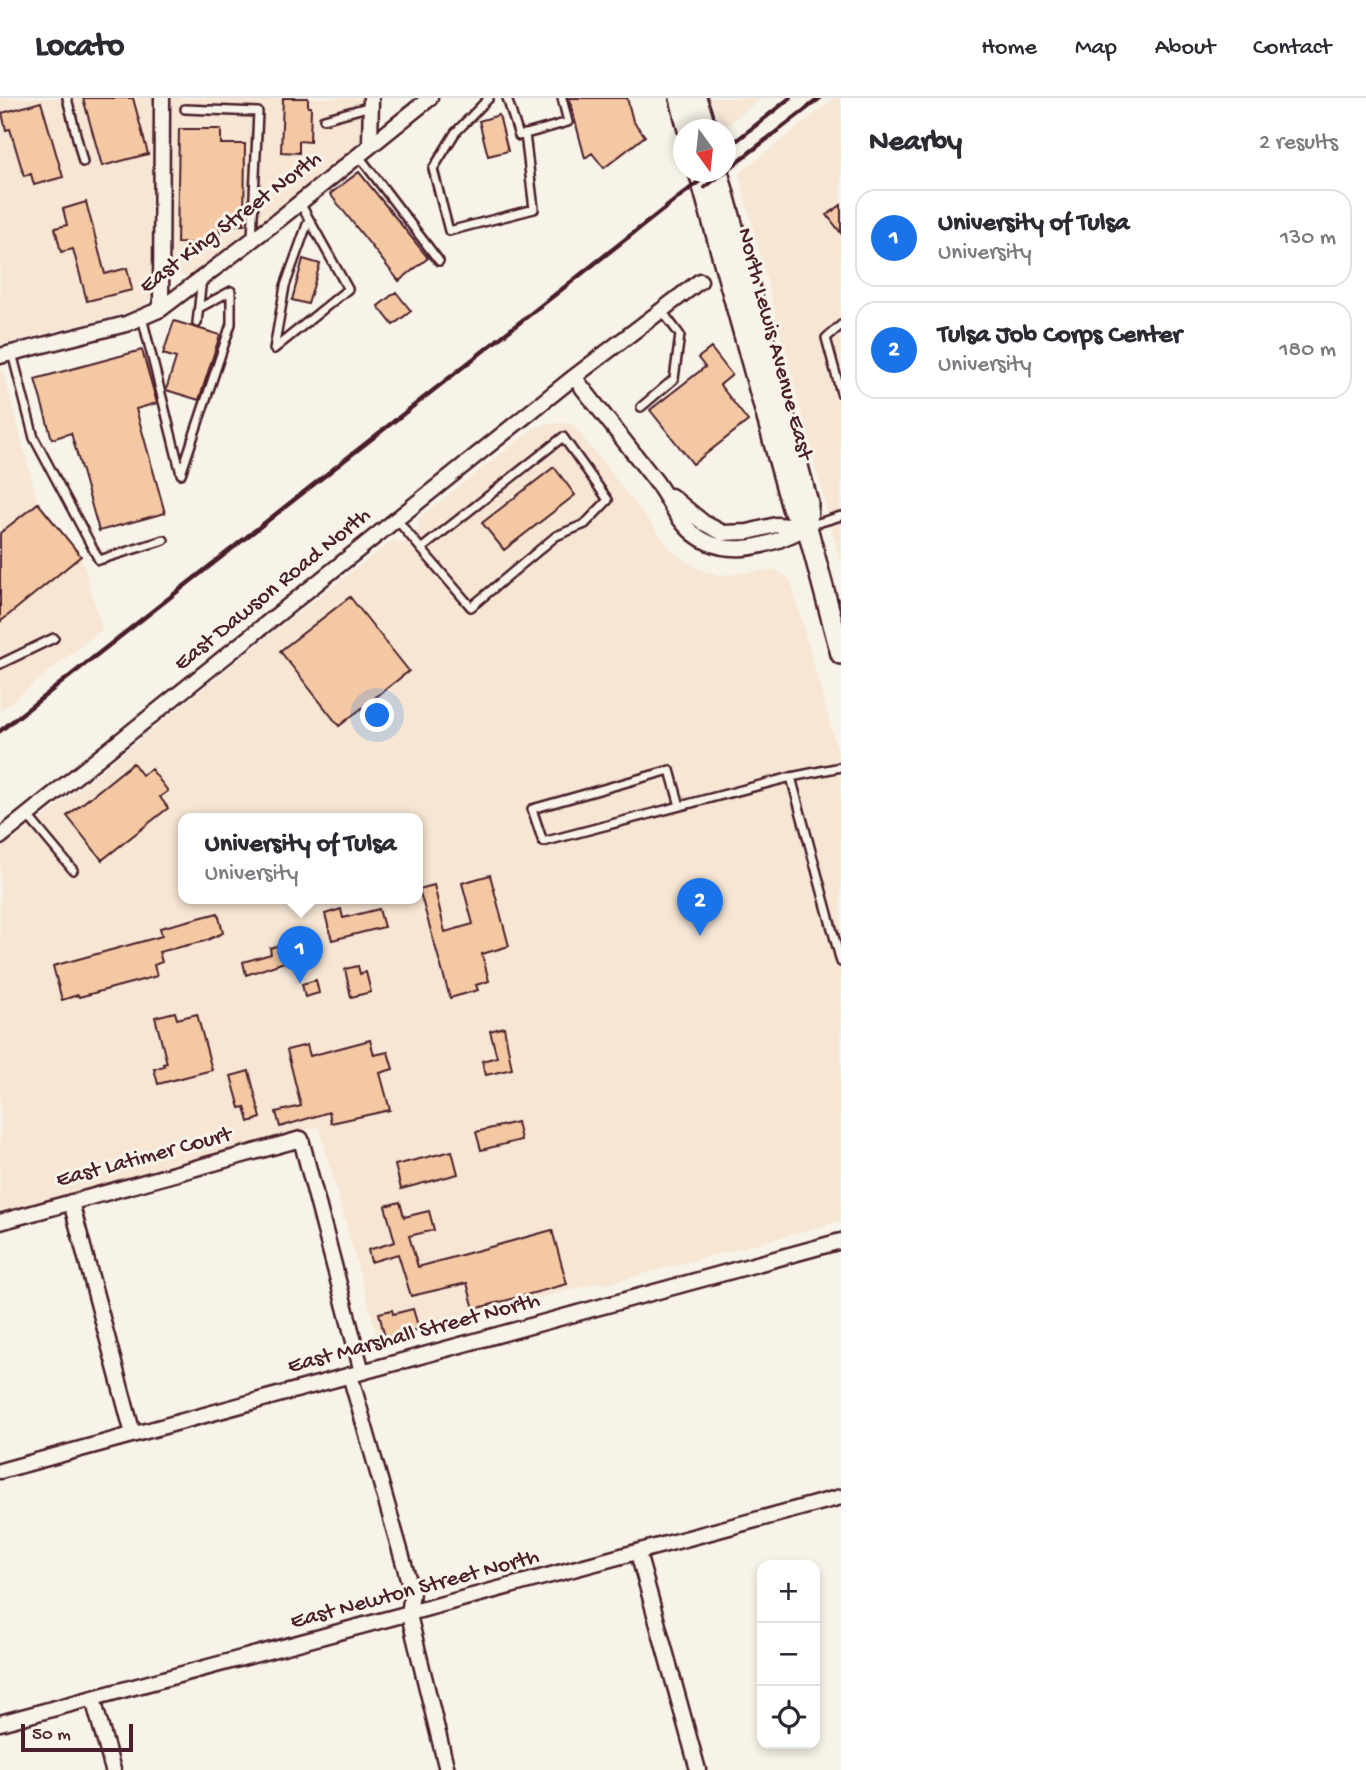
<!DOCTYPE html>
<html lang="en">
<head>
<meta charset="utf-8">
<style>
	body { margin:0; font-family:"Gochi Hand",sans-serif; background:#f7f7f7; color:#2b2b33 }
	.controls { position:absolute; right:21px; bottom:21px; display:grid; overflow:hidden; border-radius:14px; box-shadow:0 4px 10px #0003 }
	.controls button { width:63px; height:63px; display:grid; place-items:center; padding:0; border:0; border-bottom:2px solid #e1e1e2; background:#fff; color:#2b2b33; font:35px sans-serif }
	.compass { position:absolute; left:673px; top:21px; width:63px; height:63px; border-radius:50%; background:#fff; box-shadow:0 4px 10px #0003; rotate:165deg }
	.scale { position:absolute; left:21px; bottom:18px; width:112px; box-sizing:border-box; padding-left:7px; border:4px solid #4a1f2b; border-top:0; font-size:19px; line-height:24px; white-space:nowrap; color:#4a1f2b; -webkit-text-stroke:5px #f7f3e8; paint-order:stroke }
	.you { position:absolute; left:378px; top:618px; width:24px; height:24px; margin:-18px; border:5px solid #fff; border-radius:50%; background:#1a73e8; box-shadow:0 0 0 10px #1a73e833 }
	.badge { display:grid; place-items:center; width:46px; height:46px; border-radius:50%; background:#1a73e8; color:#fff; font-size:23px; font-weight:700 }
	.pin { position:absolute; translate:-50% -58px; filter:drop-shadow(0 2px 4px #0008) }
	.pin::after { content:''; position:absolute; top:37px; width:24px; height:21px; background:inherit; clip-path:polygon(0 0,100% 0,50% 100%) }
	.popup { position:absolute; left:178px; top:715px; width:245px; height:91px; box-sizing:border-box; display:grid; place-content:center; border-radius:14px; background:#fff; filter:drop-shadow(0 2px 5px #0005); font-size:23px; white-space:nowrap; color:#7c7c81 }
	.popup b { font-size:26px; color:#2b2b33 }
	.popup::after { content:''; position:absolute; left:50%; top:100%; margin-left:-14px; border:14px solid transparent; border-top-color:#fff }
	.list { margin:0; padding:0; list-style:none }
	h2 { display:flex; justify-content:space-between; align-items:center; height:91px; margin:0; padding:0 28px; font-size:30px }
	h2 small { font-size:23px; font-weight:400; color:#7c7c81 }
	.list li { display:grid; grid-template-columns:46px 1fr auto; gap:21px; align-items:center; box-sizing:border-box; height:98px; margin:0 14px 14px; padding:0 14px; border:2px solid #e1e1e2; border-radius:21px }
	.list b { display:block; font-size:26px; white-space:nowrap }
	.list p { margin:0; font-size:23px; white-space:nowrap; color:#7c7c81 }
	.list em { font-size:23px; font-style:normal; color:#7c7c81 }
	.icon { flex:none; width:38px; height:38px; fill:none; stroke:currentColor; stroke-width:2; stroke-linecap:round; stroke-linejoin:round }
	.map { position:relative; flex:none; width:841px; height:1672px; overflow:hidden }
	header { display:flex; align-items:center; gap:42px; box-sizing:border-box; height:98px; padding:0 35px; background:#fff; border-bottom:2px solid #e1e1e2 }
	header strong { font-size:33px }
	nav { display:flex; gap:38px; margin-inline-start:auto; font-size:24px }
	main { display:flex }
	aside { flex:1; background:#fff }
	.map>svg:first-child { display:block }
</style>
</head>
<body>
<header>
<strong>Locato</strong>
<nav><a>Home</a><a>Map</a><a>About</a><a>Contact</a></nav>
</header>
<main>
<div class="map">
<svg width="841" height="1672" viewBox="0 0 841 1672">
	<rect width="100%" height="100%" fill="#f7f3e8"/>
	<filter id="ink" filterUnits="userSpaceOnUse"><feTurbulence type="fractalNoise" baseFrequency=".0143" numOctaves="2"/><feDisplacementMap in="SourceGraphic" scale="14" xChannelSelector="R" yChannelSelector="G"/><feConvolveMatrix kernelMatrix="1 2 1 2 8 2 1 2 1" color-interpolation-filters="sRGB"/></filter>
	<g filter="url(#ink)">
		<!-- built -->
		<path fill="#f6e6d3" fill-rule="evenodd" d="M0,0H156V186L151,200L141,209L126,215L0,247Z
			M171,0H365L364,32L359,44L352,52L195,177L188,180L178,176L173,170L171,155Z
			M709,0H761L723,30Z
			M835,0H841V466L739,76Z
			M0,273H3L38,405L81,458L102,531L0,613Z
			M561,325L572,326L675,456L700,472L720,477L775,472L790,481L841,665V1123L606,1186L597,1185L379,1244L319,1029L0,1115V751L35,726L267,539L394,441L402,446L418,432V420L535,330L546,326ZM183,720H417V800H183Z"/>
		<!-- building -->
		<path fill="#f4c8a3" stroke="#4a1f2b" stroke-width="2" d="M83,0H133L148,56L102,68Z
			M283,0H308V9H311L310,44L299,43V55L281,54Z
			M569,0H627L633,23L645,38L604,70L592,55L585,60Z
			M41,4L63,79L34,87L31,76L24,78L10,31L6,32L2,15Z
			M499,17L508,53L488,58L479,23Z
			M179,31H221V46H245L244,127H220L219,146L177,145Z
			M359,74L428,160L399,183L330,96Z
			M86,104L105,176L127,170L132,192L87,203L73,151L61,154L55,130L67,127L63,111Z
			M841,107V135L827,117Z
			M303,161L320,166L308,206L292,202Z
			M396,194L411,213L393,227L378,208Z
			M174,223L220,237L199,302L166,292L176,260L163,256Z
			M711,250L732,277L720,287L748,323L693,366L650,312L705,269L698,260Z
			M142,252L157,305L136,311L165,415L99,433L71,335L52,341L35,281Z
			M554,369L575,397L504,452L482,425Z
			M38,405L81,458L0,524V435Z
			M350,499L409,573L339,628L280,553Z
			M133,665L142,677L151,671L168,693L160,699L168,710L102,762L67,718Z
			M490,777L509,848L482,856L489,883L476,887L478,892L450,900L419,791L434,787L445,834L473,826L462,785Z
			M341,811L343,820L379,811L384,829L332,842L325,816Z
			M218,815L223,835L205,843L159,854L162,864L154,867L157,878L79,899L78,897L62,902L53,868L162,838L160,830Z
			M300,841L305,857L246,877L243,864L271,856L270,850Z
			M358,868L360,876L366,874L371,894L351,899L345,871Z
			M316,882L319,895L305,899L302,886Z
			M175,914L177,921L197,916L212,972L158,986L154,971L164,968L163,966L167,965L155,919Z
			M504,929L512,971L486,977L482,963L497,959L490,933Z
			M370,942L374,957L388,954L393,971L380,975L390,1012L331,1025L329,1014L280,1029L276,1014L301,1008L287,952L307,947L310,958Z
			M249,973L261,1020L249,1024L245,1009L240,1010L231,978Z
			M517,1024L521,1042L481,1052L476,1034Z
			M452,1053L458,1076L401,1091L395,1067Z
			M400,1104L404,1119L429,1113L434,1132L409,1138L418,1169L552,1132L567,1186L474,1211L467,1185L411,1198L398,1156L371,1164L368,1152L395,1144L385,1108Z
			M413,1211L419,1231L385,1240L379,1215L392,1212L393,1216Z"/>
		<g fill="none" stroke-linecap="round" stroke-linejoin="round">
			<!-- service casing -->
			<g stroke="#4a1f2b" stroke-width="12">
				<path id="service" d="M67,0L83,64
					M489,0L455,35L433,71L449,133L534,111L525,36
					M507,0L519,38L568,24L562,0
					M185,11L258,14L252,140
					M324,21L371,8
					M359,58L439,163
					M300,105L348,191L274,251L285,188L309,121
					M142,219L181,376L231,226V193L199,210
					M197,225L202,180
					M841,227L826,240L841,295
					M12,255L34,340L99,462L164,442
					M641,309L674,281L680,237L662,213
					M397,422C421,451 446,480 471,509L556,438L585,426L608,402L563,339L421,451
					M808,428L841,418
					M0,566L54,540
					M841,669L791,679L841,864
					M680,708L670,672L532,711L543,744L791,679
					M28,718L73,772"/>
			</g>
			<!-- minor casing -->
			<g stroke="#4a1f2b" stroke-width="19">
				<path id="minor" d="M370,46L371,0
					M161,211L162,0
					M0,258L126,226L161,211L277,123L430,0
					M574,279C601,313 627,347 654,381C665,395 672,412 684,426C717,465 768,450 807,429
					M671,398L704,425L723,435L748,434L776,427L805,429
					M0,739L574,279L700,183
					M71,1104L133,1336
					M0,1124L301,1041L362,1274
					M350,1277L412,1494L409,1517L447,1672
					M0,1373L841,1143
					M638,1455L698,1672
					M93,1601L113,1672
					M0,1625L841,1399"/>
			</g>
			<!-- secondary casing -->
			<g stroke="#4a1f2b" stroke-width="24">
				<path id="secondary" d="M680,0L688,32
					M696,0L707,32
					M699,74L792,410L807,429
					M718,74L808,405L807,429L841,556"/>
			</g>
			<!-- service -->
			<use href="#service" stroke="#f7f3e8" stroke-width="7"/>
			<!-- minor -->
			<use href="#minor" stroke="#f7f3e8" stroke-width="14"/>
			<!-- secondary -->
			<use href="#secondary" stroke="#f7f3e8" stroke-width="19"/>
			<!-- rail -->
			<path stroke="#4a1f2b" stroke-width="4.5" d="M726,51L790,0
				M705,89L820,0
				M0,633L711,74"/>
		</g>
	</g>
	<g text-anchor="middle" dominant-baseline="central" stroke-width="6" stroke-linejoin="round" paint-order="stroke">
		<!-- street labels -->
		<g font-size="23" fill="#4a1f2b" stroke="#f7f3e8">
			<text transform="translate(231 125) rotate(-37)">East King Street North</text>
			<text transform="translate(774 246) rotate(75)">North Lewis Avenue East</text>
			<text transform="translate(273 492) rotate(-39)">East Dawson Road North</text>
			<text transform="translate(144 1060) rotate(-15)">East Latimer Court</text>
			<text transform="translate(414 1236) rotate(-15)">East Marshall Street North</text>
			<text transform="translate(415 1492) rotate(-15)">East Newton Street North</text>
		</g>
	</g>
</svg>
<div class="controls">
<button>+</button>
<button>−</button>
<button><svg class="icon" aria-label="locate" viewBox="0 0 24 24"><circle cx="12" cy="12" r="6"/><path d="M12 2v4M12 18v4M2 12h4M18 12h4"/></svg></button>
</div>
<svg class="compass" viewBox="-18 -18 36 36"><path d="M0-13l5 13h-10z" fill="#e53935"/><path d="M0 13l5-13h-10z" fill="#7c7c81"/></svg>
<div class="scale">50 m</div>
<div class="you"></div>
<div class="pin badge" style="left:300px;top:886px">1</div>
<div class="popup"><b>University of Tulsa</b>University</div>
<div class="pin badge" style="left:700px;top:838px">2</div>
</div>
<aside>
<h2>Nearby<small>2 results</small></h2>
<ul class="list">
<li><span class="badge">1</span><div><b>University of Tulsa</b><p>University</p></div><em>130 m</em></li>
<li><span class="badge">2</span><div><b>Tulsa Job Corps Center</b><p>University</p></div><em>180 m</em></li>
</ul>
</aside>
</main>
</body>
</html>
